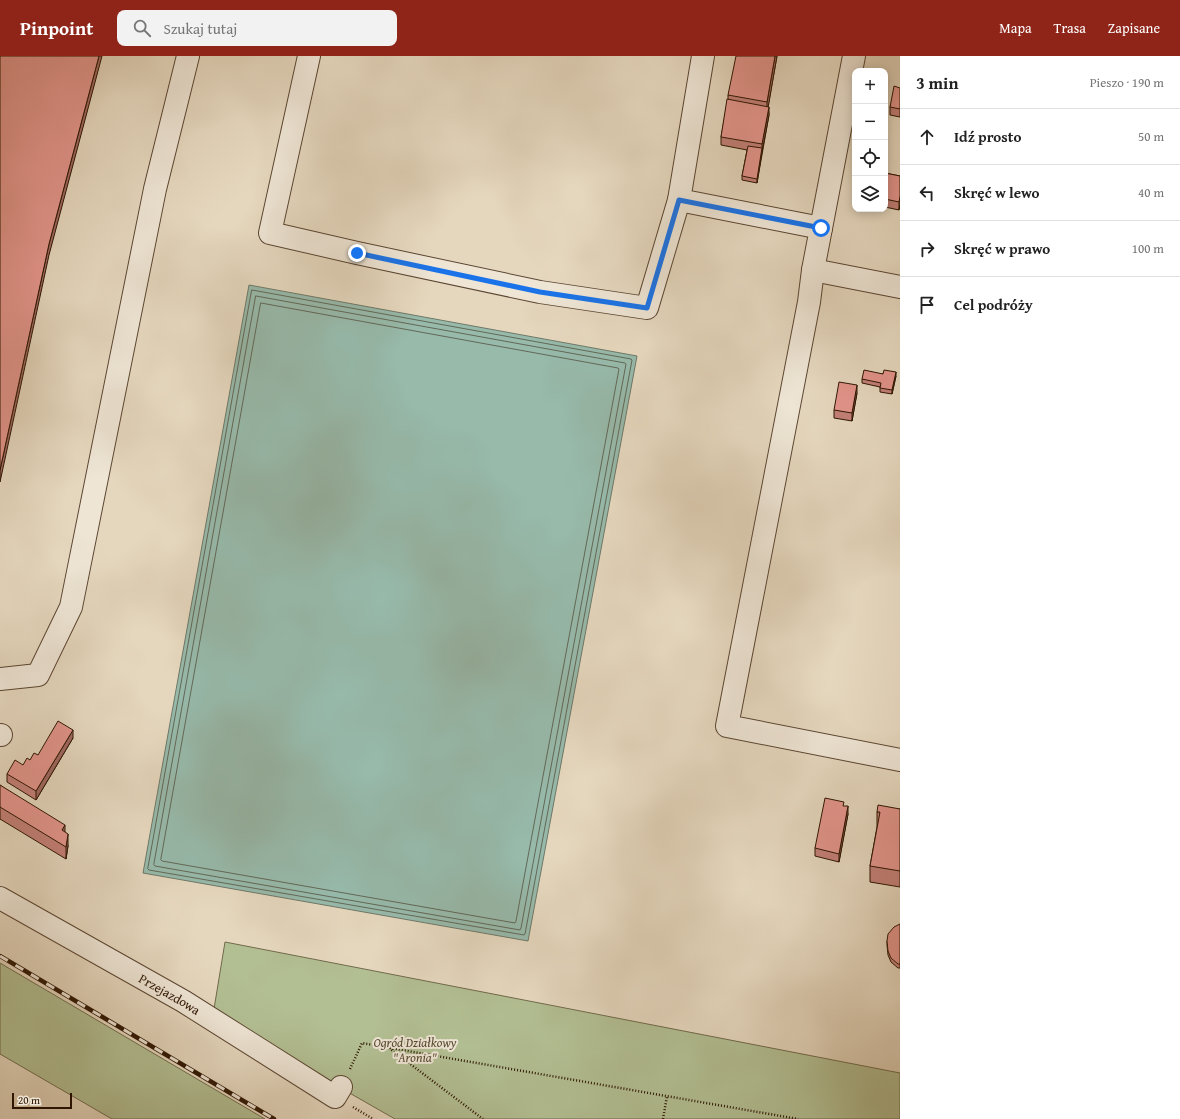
<!DOCTYPE html>
<html lang="pl">
<head>
<meta charset="utf-8">
<style>
	body { margin:0; font-family:"Gentium Book Plus",serif; background:#f2f2f2; color:#222 }
	.controls { position:absolute; right:12px; top:12px; display:grid; overflow:hidden; border-radius:8px; box-shadow:0 2px 10px #0003 }
	.controls button { width:36px; height:36px; display:grid; place-items:center; padding:0; border:0; border-bottom:1px solid #e0e0e0; background:#fff; color:#222; font:20px sans-serif }
	.scale { position:absolute; left:12px; bottom:10px; width:60px; box-sizing:border-box; padding-left:4px; border:2px solid #2e1603; border-top:0; font-size:11px; line-height:14px; white-space:nowrap; color:#2e1603; -webkit-text-stroke:3px #eee5d5; paint-order:stroke }
	.stop { position:absolute; width:12px; height:12px; margin:-9px; border:3px solid #1a73e8; border-radius:50%; background:#fff }
	.stop.end { background:#1a73e8; border-color:#fff; box-shadow:0 1px 4px #0008 }
	.list { margin:0; padding:0; list-style:none }
	h2 { display:flex; justify-content:space-between; align-items:center; height:52px; margin:0; padding:0 16px; font-size:17px }
	h2 small { font-size:13px; font-weight:400; color:#767676 }
	.list li { display:grid; grid-template-columns:26px 1fr auto; gap:12px; align-items:center; box-sizing:border-box; height:56px; padding:0 16px; border-top:1px solid #e0e0e0 }
	.list b { display:block; font-size:15px; white-space:nowrap }
	.list em { font-size:13px; font-style:normal; color:#767676 }
	.icon { flex:none; width:22px; height:22px; fill:none; stroke:currentColor; stroke-width:2; stroke-linecap:round; stroke-linejoin:round }
	.map { position:relative; flex:none; width:900px; height:1063px; overflow:hidden }
	header { display:flex; align-items:center; gap:24px; box-sizing:border-box; height:56px; padding:0 20px; background:#8f2418; color:#fff }
	header strong { font-size:19px }
	nav { display:flex; gap:22px; margin-inline-start:auto; font-size:14px }
	.search { width:280px; height:36px; background:#f2f2f2; display:flex; align-items:center; gap:10px; box-sizing:border-box; padding:0 14px; border-radius:8px; color:#767676; font-size:15px }
	main { display:flex }
	aside { flex:1; background:#fff }
	.map>svg:first-child { display:block }
</style>
</head>
<body>
<header>
<strong>Pinpoint</strong>
<div class="search"><svg class="icon" aria-label="search" viewBox="0 0 24 24"><circle cx="10" cy="10" r="6"/><path d="M15 15l6 6"/></svg>Szukaj tutaj</div>
<nav><a>Mapa</a><a>Trasa</a><a>Zapisane</a></nav>
</header>
<main>
<div class="map">
<svg width="900" height="1063" viewBox="0 0 900 1063">
	<rect width="100%" height="100%" fill="#e5d7be"/>
	<filter id="stains"><feTurbulence type="fractalNoise" baseFrequency=".005" numOctaves="4"/><feColorMatrix values="0 0 0 0 .2 0 0 0 0 .09 0 0 0 0 .02 0 0 0 .5 -.17"/></filter>
	<radialGradient id="worn" r=".72"><stop offset=".6" stop-color="#630" stop-opacity="0"/><stop offset="1" stop-color="#630" stop-opacity=".3"/></radialGradient>
	<!-- green -->
	<path fill="#b2bf93" stroke="#706a4b" d="M225,886L900,1017V1063H395L213,959Z
		M0,907L265,1063H112L0,998Z"/>
	<!-- water -->
	<path fill="#97baab" stroke="#6d7868" d="M249,229L637,300L528,885L143,817Z"/>
	<g fill="none" stroke-linecap="round" stroke-linejoin="round">
		<!-- shore -->
		<path stroke="#626857" stroke-width="1" d="M252,234L631,303L632,304L525,878L524,879L149,814L148,813Z
			M256,240L625,307L626,308L521,872L520,874L155,810L154,809Z
			M261,247L618,312L619,313L516,865L515,867L162,805L161,804Z"/>
		<!-- minor casing -->
		<g stroke="#5c4632" stroke-width="24">
			<g id="minor">
				<path d="M309,0L270,177L357,197L540,236L647,252L679,144"/>
				<path d="M703,0L679,144L821,172"/>
				<path d="M854,0L813,214L809,246L727,670L900,704"/>
				<path d="M813,214L900,231"/>
				<path d="M0,623L38,619L71,551L155,133L188,0"/>
				<path d="M0,679H1"/>
				<path id="s1" d="M0,842L183,945L335,1041L341,1031"/>
			</g>
		</g>
		<!-- path -->
		<path stroke="#2e1603" stroke-width="2.5" stroke-dasharray="1 2" stroke-linecap="butt" d="M389,992L483,1063
			M350,1013L362,987L798,1063
			M353,1051L373,1063
			M663,1063L667,1040"/>
		<!-- minor -->
		<use href="#minor" stroke="#eee5d5" stroke-width="22"/>
		<!-- rail casing -->
		<g stroke="#2e1603" stroke-width="4.5">
			<path id="rail" d="M0,900L274,1063"/>
		</g>
		<!-- rail -->
		<use href="#rail" stroke="#eee5d5" stroke-width="3" stroke-dasharray="9" stroke-linecap="butt"/>
	</g>
	<!-- wall -->
	<path fill="#c38078" stroke="#2e1603" d="M777,0L768,50L769,59L757,127L742,124V120L747,94L721,89V81L728,43V39Z
		M900,32V61L890,59V51Z
		M885,117L900,120V148L899,154L885,151Z
		M883,318L896,320L892,338L880,336V331L862,327V323Z
		M857,337L852,365L834,362V354Z
		M73,682L36,744L7,726V718L23,709L38,699Z
		M0,729L65,776L68,790L66,803L0,763Z
		M844,750L848,758L839,806L815,800V792Z
		M900,753V831L870,826V810L877,771V756Z
		M900,868V912H898L891,906L888,899L887,889V885Z"/>
	<!-- shaded-wall -->
	<path fill="#9f6862" stroke="#2e1603" d="M99,0H102L49,199L0,426V414L49,188Z
		M775,0H777L767,58V46Z
		M769,51V59L762,96V88Z
		M762,92V96L757,127V123Z
		M900,140V148L899,154V146Z
		M896,316V320L892,338V334Z
		M857,329V337L852,365V357Z
		M73,674V682L36,744V735Z
		M848,750V758L839,806V798Z
		M65,769V781L62,774Z
		M68,778V790L66,803V791Z"/>
	<!-- building -->
	<path fill="#e3958c" stroke="#2e1603" d="M0,0H99L49,188L0,414Z
		M736,0H775L767,46L728,39Z
		M894,30L900,32V53L890,51Z
		M727,43L769,51L762,88L721,81Z
		M748,90L762,92L757,123L742,120Z
		M885,117L900,120V140L899,146L885,143Z
		M864,314L883,318L884,314L896,316L892,334L880,332L881,327L862,323Z
		M839,326L857,329L852,357L834,354Z
		M58,665L73,674L36,735L7,718L15,704L23,709L27,702L30,704L34,697L38,699Z
		M0,729L65,769L62,774L68,778L66,791L0,751Z
		M825,742L844,746L843,750H848L839,798L815,792Z
		M878,749L900,753V815L870,810L880,756H877Z
		M900,868V908H898L891,902L888,895L887,885L888,878L894,871Z"/>
	<g fill="none" stroke-linecap="round" stroke-linejoin="round">
		<!-- route -->
		<path stroke="#1a73e8" stroke-width="5" d="M357,197L540,236L647,252L679,144L821,172"/>
	</g>
	<g text-anchor="middle" dominant-baseline="central" stroke-width="4" stroke-linejoin="round" paint-order="stroke">
		<!-- street labels -->
		<g font-size="13" fill="#2e1603" stroke="#eee5d5">
			<text stroke="none"><textPath href="#s1" startOffset="195">Przejazdowa</textPath></text>
		</g>
		<!-- park labels -->
		<g font-size="13" font-style="italic" fill="#56492e" stroke="#eee5d5">
			<text x="415" y="986">Ogród Działkowy<tspan x="415" dy="15">"Aronia"</tspan></text>
		</g>
	</g>
	<rect width="100%" height="100%" filter="url(#stains)"/>
	<rect width="100%" height="100%" fill="url(#worn)"/>
</svg>
<div class="controls">
<button>+</button>
<button>−</button>
<button><svg class="icon" aria-label="locate" viewBox="0 0 24 24"><circle cx="12" cy="12" r="6"/><path d="M12 2v4M12 18v4M2 12h4M18 12h4"/></svg></button>
<button><svg class="icon" aria-label="layers" viewBox="0 0 24 24"><path d="M12 4l9 5-9 5-9-5zM3 14l9 5 9-5"/></svg></button>
</div>
<div class="scale">20 m</div>
<div class="stop" style="left:821px;top:172px"></div>
<div class="stop end" style="left:357px;top:197px"></div>
</div>
<aside>
<h2>3 min<small>Pieszo · 190 m</small></h2>
<ul class="list">
<li><svg class="icon" aria-label="ahead" viewBox="0 0 24 24"><path d="M12 20V5M6 11l6-6 6 6"/></svg><div><b>Idź prosto</b></div><em>50 m</em></li>
<li><svg class="icon" aria-label="left" viewBox="0 0 24 24"><path d="M17 20v-9H6M10 6l-5 5 5 5"/></svg><div><b>Skręć w lewo</b></div><em>40 m</em></li>
<li><svg class="icon" aria-label="right" viewBox="0 0 24 24"><path d="M7 20v-9h11M14 6l5 5-5 5"/></svg><div><b>Skręć w prawo</b></div><em>100 m</em></li>
<li><svg class="icon" aria-label="arrive" viewBox="0 0 24 24"><path d="M6 21V4h12l-3 4 3 4H6"/></svg><div><b>Cel podróży</b></div></li>
</ul>
</aside>
</main>
</body>
</html>
